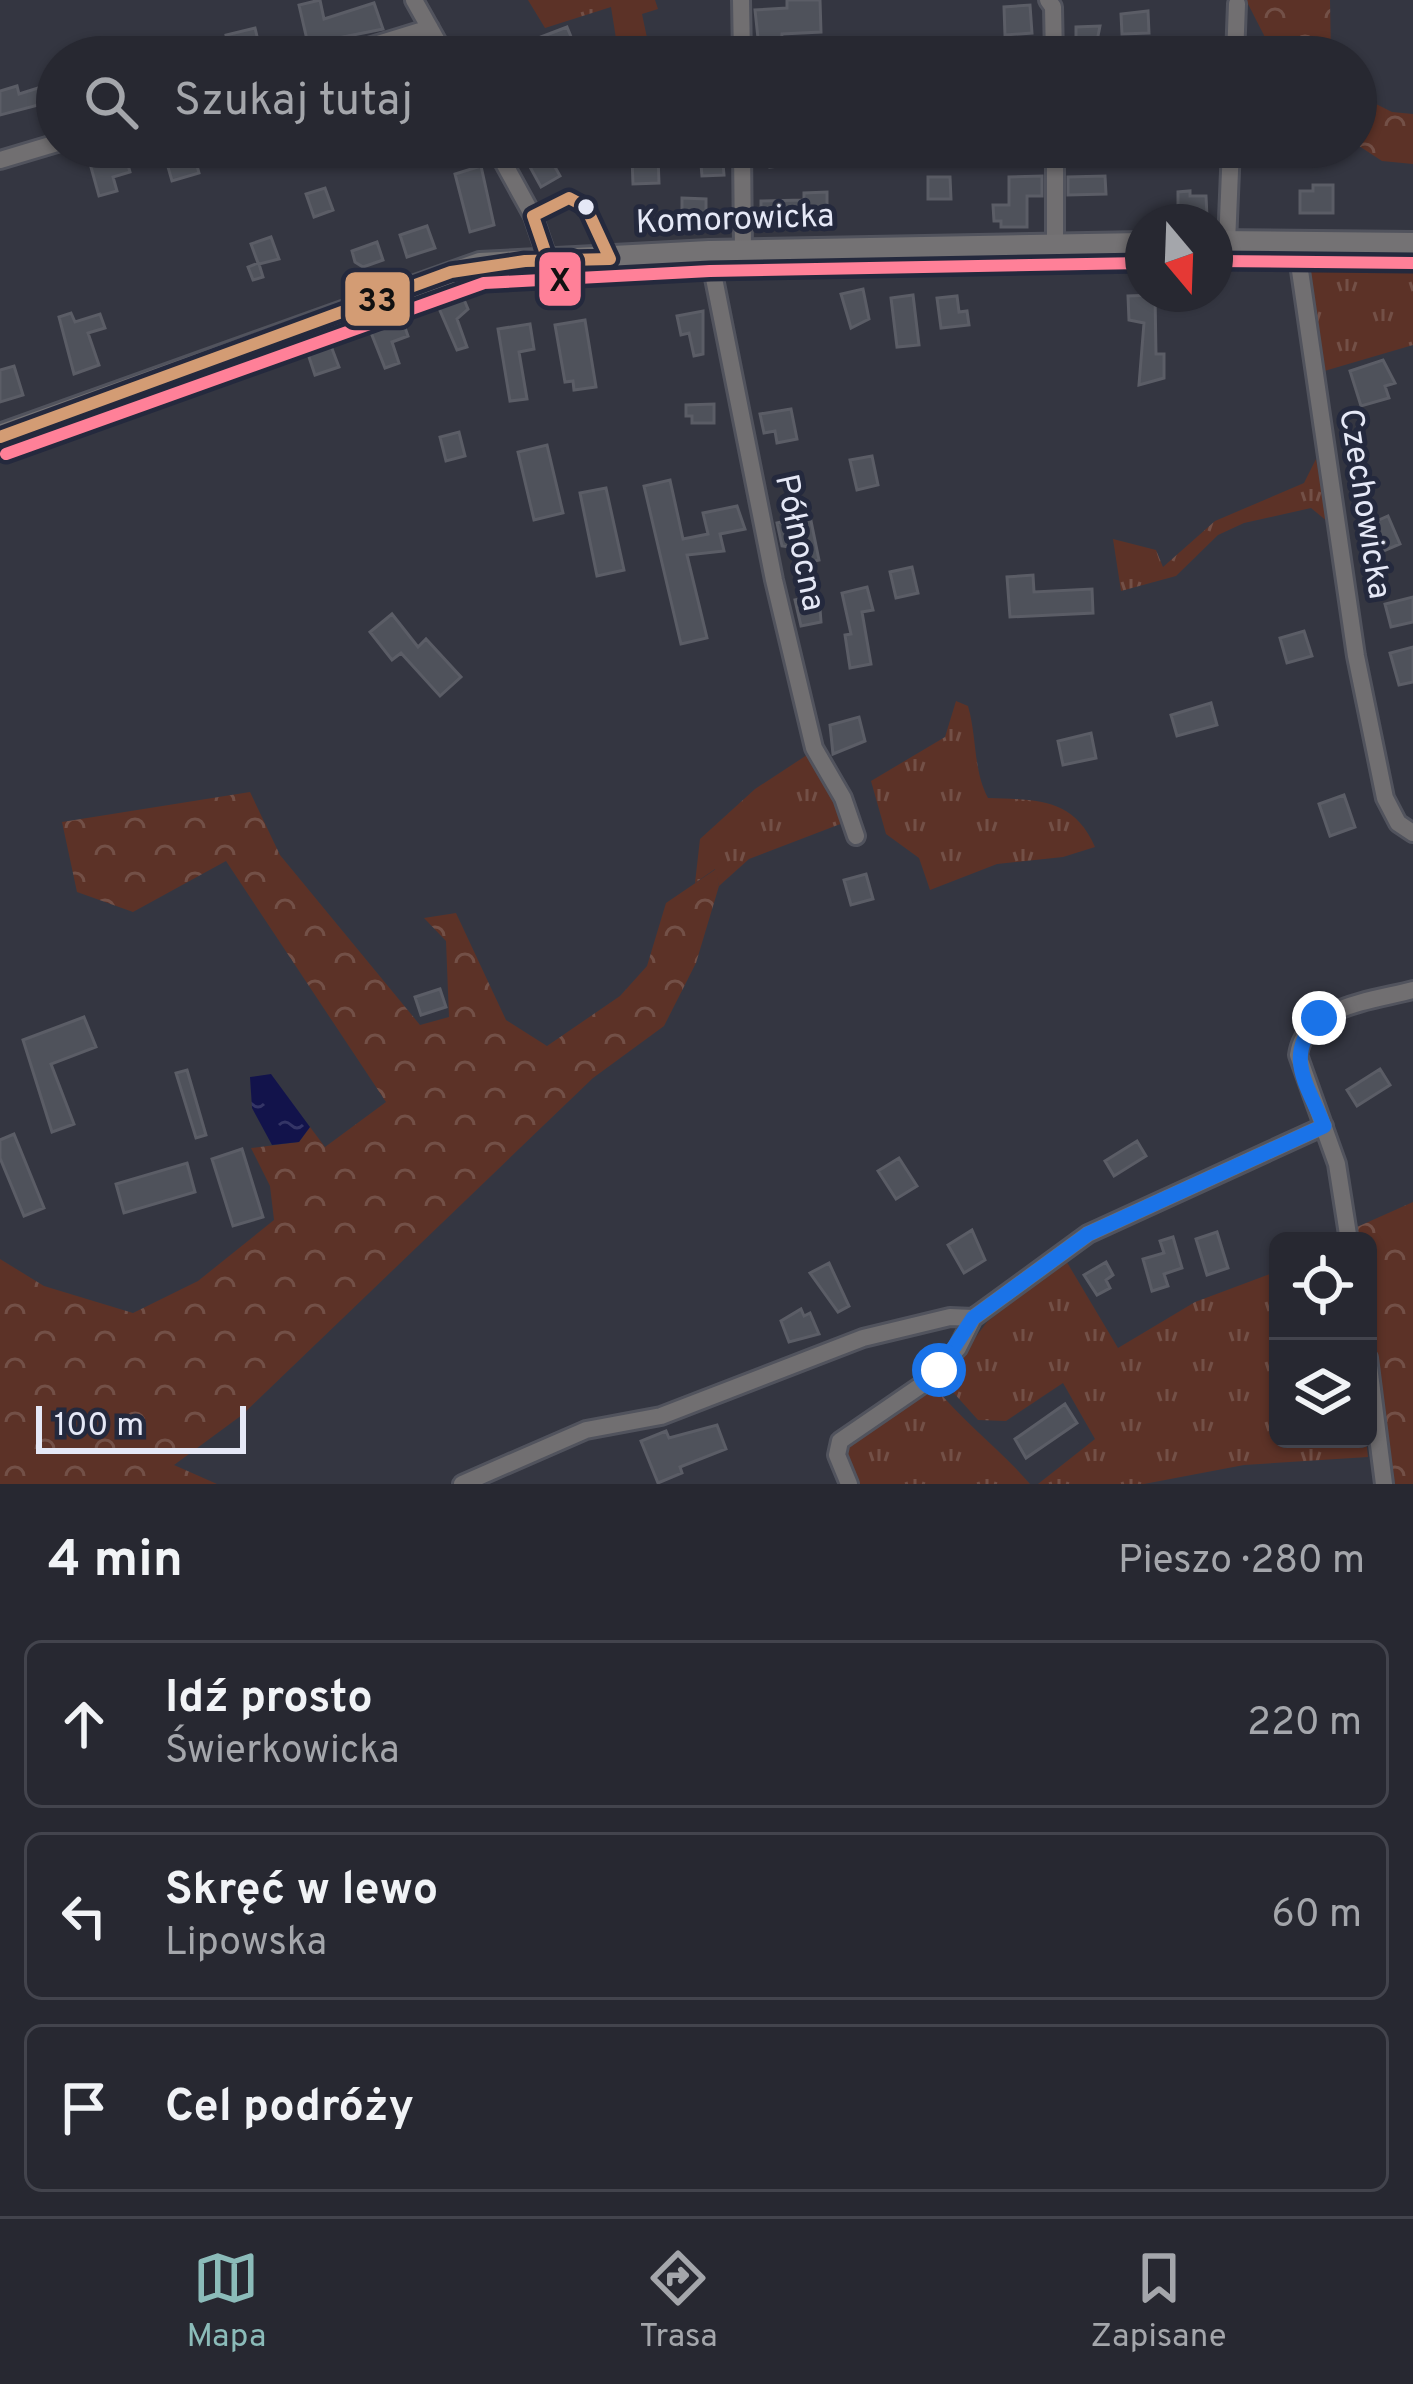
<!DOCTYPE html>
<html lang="pl">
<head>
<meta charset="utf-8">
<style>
	body { margin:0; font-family:Overpass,sans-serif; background:#2f3039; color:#f1f3f6 }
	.controls { position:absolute; right:36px; bottom:36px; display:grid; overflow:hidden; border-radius:18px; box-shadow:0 3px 9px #0004 }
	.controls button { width:108px; height:108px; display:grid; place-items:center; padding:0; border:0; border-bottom:3px solid #43444d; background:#272831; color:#f1f3f6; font:60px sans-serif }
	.compass { position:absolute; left:1125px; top:204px; width:108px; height:108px; border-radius:50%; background:#272831; box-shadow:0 3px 9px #0004; rotate:161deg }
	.scale { position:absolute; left:36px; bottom:30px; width:210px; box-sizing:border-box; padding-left:12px; border:6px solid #e5e8f6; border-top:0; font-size:33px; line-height:42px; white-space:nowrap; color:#e5e8f6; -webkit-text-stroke:9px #24293d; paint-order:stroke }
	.stop { position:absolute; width:36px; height:36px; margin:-27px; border:9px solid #1a73e8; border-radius:50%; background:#fff }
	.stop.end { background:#1a73e8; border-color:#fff; box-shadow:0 3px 12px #0008 }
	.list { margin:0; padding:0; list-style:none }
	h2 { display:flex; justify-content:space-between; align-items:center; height:156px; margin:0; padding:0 48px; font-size:51px }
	h2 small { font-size:39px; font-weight:400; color:#a4a6ab }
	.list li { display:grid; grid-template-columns:78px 1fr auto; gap:36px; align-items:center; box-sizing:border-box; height:168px; margin:0 24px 24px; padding:0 24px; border:3px solid #43444d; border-radius:18px }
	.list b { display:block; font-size:45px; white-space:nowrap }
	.list p { margin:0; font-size:39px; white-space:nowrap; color:#a4a6ab }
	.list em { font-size:39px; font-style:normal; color:#a4a6ab }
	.icon { flex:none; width:66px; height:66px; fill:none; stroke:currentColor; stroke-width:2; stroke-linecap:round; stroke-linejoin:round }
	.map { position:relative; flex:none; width:1413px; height:1484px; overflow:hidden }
	.search { position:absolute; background:#272831; box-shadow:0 3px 9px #0004; left:36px; right:36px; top:36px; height:132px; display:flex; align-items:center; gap:30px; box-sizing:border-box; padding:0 42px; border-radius:66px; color:#a4a6ab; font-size:45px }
	.sheet { height:732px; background:#272831 }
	nav { display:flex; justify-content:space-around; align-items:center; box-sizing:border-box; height:168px; border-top:3px solid #43444d; background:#272831; font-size:33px; color:#a4a6ab }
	nav a { display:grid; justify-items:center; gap:6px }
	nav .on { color:#8bbbb9 }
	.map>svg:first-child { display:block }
</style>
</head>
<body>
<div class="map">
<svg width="1413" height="1484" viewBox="0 0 1413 1484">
	<defs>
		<pattern id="grass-tufts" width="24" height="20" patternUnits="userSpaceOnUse" patternTransform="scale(3)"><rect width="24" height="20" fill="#5c3227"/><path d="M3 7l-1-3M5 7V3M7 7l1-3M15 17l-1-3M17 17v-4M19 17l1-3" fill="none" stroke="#735047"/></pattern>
		<pattern id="forest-crowns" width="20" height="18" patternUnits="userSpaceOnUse" patternTransform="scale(3)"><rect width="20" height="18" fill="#5c3227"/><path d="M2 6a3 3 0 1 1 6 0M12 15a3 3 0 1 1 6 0" fill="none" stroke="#735047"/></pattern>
		<pattern id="water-ripples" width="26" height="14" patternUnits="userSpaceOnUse" patternTransform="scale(3)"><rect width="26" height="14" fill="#12134b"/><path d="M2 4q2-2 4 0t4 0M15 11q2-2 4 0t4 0" fill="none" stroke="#343566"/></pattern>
	</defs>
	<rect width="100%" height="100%" fill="#343641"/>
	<!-- grass -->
	<path fill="url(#grass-tufts)" d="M528,0H655L658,9L642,14L651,57H619L611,7L545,28Z
		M1305,254L1413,255V345L1321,372Z
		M1316,459L1328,522L1311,508L1244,523L1218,535L1176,576L1121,591L1113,539L1156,550L1163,567L1215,521L1304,483Z
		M956,701L968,706C977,737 973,770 988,798C1036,800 1073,797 1095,847L1063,857L997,864L930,890L919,858L886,834L871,781L945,737Z
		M810,753L843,823L749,859L719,886L715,869L695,883L700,839L755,789Z
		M1065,1259L1118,1348L1195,1302L1278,1271V1439H1366L1368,1457L1244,1465L1144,1484H1038L1095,1439L1063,1383L1006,1421L978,1420L943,1381L987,1322Z
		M934,1386C965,1424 998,1447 1030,1484H857L846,1448Z"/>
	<!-- forest -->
	<path fill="url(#forest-crowns)" d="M1246,0H1330L1331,57H1275Z
		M1356,94L1392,112L1413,114V164L1382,161L1356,144Z
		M250,792L280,855L420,1025L449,1017L446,941L424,918L456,913L506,1020L547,1046L620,996L647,966L666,903L716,869L719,886L696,963L664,1026L593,1078L242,1415L174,1465L217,1484H0V1259L44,1286L133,1313L198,1281L274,1220L270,1186L251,1148L299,1142L310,1127L325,1147L386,1102L226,861L133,912L77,892L62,822Z
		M1413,1202V1484H1395L1368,1304V1241H1359L1357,1227Z"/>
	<!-- water -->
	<path fill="url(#water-ripples)" d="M271,1074L310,1127L299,1142L272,1145L252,1108L250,1077Z"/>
	<!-- building -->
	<path fill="#4f525b" stroke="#5b5d66" stroke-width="3" d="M320,0L324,19L374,3L383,29L308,44L299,5Z
		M787,0H820L821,32L782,34L780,57H760L755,10L787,8Z
		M1030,5L1032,33L1005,35L1004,7Z
		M1148,11L1149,33L1122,34L1121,14Z
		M1100,26L1095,51L1076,52V27Z
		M567,27L574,44L547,54L541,37Z
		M255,28L262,57H231L226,35Z
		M720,38L721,57L682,52V40Z
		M54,83L57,126L47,129L38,105L0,115V91L17,86L19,94Z
		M175,147H192L199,173L172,181L164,153Z
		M519,147H544L560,176L541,187Z
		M770,147H831V160L770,167Z
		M1244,147H1275L1274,162H1243Z
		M124,150L130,172L113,177L117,191L99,196L89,160Z
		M722,152L724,175L702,176L700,153Z
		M658,156L659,183L633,184L632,157Z
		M481,166L494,225L470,232L455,174Z
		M1042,176V196H1027V227H1001V221H994L993,205H1009V177Z
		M1105,176L1106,194L1068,195V177Z
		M928,177H950L951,199H928Z
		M1313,185H1333V213H1300V191H1313Z
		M325,188L333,210L314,217L306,194Z
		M1190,191V196H1206L1207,217L1178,218V192Z
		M827,192V214L761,222V201L804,200V193Z
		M682,198L706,199V231H682Z
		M427,226L435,248L407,257L400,235Z
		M271,237L279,259L259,264L263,277L253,280L248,267L258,263L251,244Z
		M377,242L383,260L363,267L355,262L352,251Z
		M863,289L869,319L851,328L841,294Z
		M460,290L468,309L457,319L467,347L457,350L435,299Z
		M913,295L919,345L897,347L891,298Z
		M1155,295L1156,354H1164V378L1139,385L1144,323L1129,320L1128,296Z
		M957,296L959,312L967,311L969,325L941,328L937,298Z
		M703,311V354L694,356L689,333L681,335L677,316Z
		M71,313L75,322L100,314L105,328L88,333L99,365L74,374L59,317Z
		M400,313L408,336L392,342L399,363L385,368L368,325Z
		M585,320L596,387L574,390L573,381L565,382L555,325Z
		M530,324L534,349L519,352L527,399L510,401L498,329Z
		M331,346L339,367L315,375L308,354Z
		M1383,360L1395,383L1385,386L1389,398L1361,406L1350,371Z
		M14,366L23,395L0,402V370Z
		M714,404V423H692V416H686V405Z
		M791,409L797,439L777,443L775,431L764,433L760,414Z
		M459,432L465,456L446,461L440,437Z
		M547,445L563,513L534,520L518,452Z
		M872,456L878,485L857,490L850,460Z
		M670,480L683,539L708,534L703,513L737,506L745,529L720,534L724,551L687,555L707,638L681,644L644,486Z
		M606,488L624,570L597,576L580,493Z
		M810,516L819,560L801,564L797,548L782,546L777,523Z
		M1388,516L1400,544L1381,552L1370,524Z
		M912,567L918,593L896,598L890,572Z
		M1033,575L1034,592L1092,589L1093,613L1010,617L1007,577Z
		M867,587L873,610L862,612L871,664L850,668L845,635L851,634L842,593Z
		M819,595L821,622L801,626L795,600Z
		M1413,597V622L1391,627L1385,604Z
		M392,614L418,647L426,639L461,677L440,696L401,653L392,660L370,632Z
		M1304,631L1312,656L1287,663L1280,638Z
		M1413,647V682L1399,685L1390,653Z
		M1211,703L1217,725L1177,736L1171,715Z
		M859,717L865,741L833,754L830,725Z
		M1091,733L1096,758L1063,765L1058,741Z
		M1344,795L1355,827L1330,836L1319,804Z
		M866,874L873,899L851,905L844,880Z
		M440,989L446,1007L421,1015L415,997Z
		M84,1017L96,1047L51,1064L74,1124L52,1132L23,1040Z
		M1380,1069L1390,1085L1357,1106L1347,1090Z
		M187,1070L206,1135L196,1138L176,1073Z
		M14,1134L44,1208L24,1216L0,1158V1140Z
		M1137,1141L1146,1156L1114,1176L1105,1161Z
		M242,1149L263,1217L233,1226L212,1159Z
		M899,1158L917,1186L896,1199L878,1171Z
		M187,1163L195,1192L124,1213L116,1184Z
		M972,1230L985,1260L964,1273L948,1245Z
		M1217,1232L1228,1268L1207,1275L1196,1239Z
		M1173,1237L1182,1268L1164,1274L1168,1286L1152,1291L1143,1259L1164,1253L1160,1241Z
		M1106,1262L1113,1275L1106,1280L1110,1288L1097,1295L1084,1275Z
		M829,1263L849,1306L838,1312L810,1273Z
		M801,1309L804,1316L810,1313L819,1334L789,1342L781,1321Z
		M1065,1404L1077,1423L1026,1458L1015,1439Z
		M717,1425L726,1449L680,1467L682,1473L658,1483L641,1441L666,1431L669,1438Z"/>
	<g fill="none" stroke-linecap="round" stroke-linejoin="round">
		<!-- street casing -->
		<g stroke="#51535d" stroke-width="22">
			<path id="street" d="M414,0L446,57
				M741,0L742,57
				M1048,0L1053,7L1054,57
				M336,57L430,28
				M1235,57L1237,4
				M495,147L533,216L548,260
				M742,147L743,252
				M1055,147V246
				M0,160L57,143
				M1227,243L1231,147
				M1296,243L1356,656L1385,798L1398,823L1413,833
				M709,253L774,580L814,748L843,798L856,836
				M1349,1241L1337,1164L1298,1055C1305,1006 1372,1001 1413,990
				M1368,1358L1384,1484
				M462,1484L586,1430L661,1416L863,1338L950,1317L973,1318
				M849,1484L837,1455L840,1441L926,1382L958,1348L973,1318L1088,1234L1324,1126"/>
		</g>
		<!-- secondary casing -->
		<g stroke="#51535d" stroke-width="30">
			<path id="secondary" d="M1215,243L1413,245
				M0,437L480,265L709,253L1143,245"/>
		</g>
		<!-- street -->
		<use href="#street" stroke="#716f71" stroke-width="16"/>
		<!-- secondary -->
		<use href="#secondary" stroke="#747274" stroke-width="24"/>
		<!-- bus-1 casing -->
		<g stroke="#24293d" stroke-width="21">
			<path id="bus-1" d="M0,437L451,272L525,261L610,259L586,207L569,198L533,216L548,260"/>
		</g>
		<!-- bus-2 casing -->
		<g stroke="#24293d" stroke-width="21">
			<path id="bus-2" d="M1215,261L1413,263
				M6,454L484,283L710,271L1143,263"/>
		</g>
		<!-- bus-1 -->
		<use href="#bus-1" stroke="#d39c74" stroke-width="12"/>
		<!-- bus-2 -->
		<use href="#bus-2" stroke="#ff8098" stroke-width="12"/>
	</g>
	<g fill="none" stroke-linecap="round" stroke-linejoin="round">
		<!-- route -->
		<path stroke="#1a73e8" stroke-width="15" d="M939,1370L973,1318L1088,1234L1324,1126C1307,1083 1283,1056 1319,1018"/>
	</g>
	<!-- markers -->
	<circle fill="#e5e8f6" stroke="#24293d" stroke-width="4.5" cx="586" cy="207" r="10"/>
	<g text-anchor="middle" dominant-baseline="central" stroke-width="10" stroke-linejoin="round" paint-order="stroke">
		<!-- street labels -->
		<g font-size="33" fill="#e5e8f6" stroke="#24293d">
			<text transform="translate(735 221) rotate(-2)">Komorowicka</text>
			<text transform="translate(1363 504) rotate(81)">Czechowicka</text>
			<text transform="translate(798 543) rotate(78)">Północna</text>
		</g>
	</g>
	<g stroke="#24293d" stroke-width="4.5">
		<rect x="537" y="250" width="46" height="58" rx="12" fill="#ff8098"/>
		<rect x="343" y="270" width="69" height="58" rx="12" fill="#d39c74"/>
	</g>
	<g font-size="33" text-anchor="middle" font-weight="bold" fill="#111">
		<text x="560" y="291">X</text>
		<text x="377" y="311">33</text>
	</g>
</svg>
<div class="controls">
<button><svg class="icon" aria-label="locate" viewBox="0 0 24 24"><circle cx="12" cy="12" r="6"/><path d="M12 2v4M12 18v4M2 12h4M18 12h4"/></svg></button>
<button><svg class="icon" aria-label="layers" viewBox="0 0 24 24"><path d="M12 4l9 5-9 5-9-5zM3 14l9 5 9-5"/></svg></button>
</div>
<svg class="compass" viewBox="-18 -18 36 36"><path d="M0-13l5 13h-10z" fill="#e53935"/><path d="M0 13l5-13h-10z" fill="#a4a6ab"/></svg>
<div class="scale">100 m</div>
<div class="stop" style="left:939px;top:1370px"></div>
<div class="stop end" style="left:1319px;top:1018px"></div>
<div class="search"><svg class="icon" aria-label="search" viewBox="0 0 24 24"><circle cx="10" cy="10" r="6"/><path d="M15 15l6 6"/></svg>Szukaj tutaj</div>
</div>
<section class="sheet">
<h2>4 min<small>Pieszo · 280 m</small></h2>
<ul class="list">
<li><svg class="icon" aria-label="ahead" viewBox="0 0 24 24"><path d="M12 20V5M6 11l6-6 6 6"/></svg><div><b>Idź prosto</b><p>Świerkowicka</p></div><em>220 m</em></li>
<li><svg class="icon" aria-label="left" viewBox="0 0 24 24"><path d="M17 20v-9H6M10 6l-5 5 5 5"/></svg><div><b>Skręć w lewo</b><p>Lipowska</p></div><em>60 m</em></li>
<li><svg class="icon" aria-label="arrive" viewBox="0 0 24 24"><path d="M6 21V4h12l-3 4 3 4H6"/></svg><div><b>Cel podróży</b></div></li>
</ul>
</section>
<nav>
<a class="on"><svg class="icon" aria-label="map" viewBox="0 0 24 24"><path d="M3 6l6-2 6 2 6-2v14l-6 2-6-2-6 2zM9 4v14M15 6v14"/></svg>Mapa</a>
<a><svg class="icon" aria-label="directions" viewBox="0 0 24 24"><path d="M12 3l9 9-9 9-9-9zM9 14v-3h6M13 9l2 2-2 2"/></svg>Trasa</a>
<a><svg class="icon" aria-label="saved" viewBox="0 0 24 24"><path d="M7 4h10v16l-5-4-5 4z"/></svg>Zapisane</a>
</nav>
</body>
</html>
